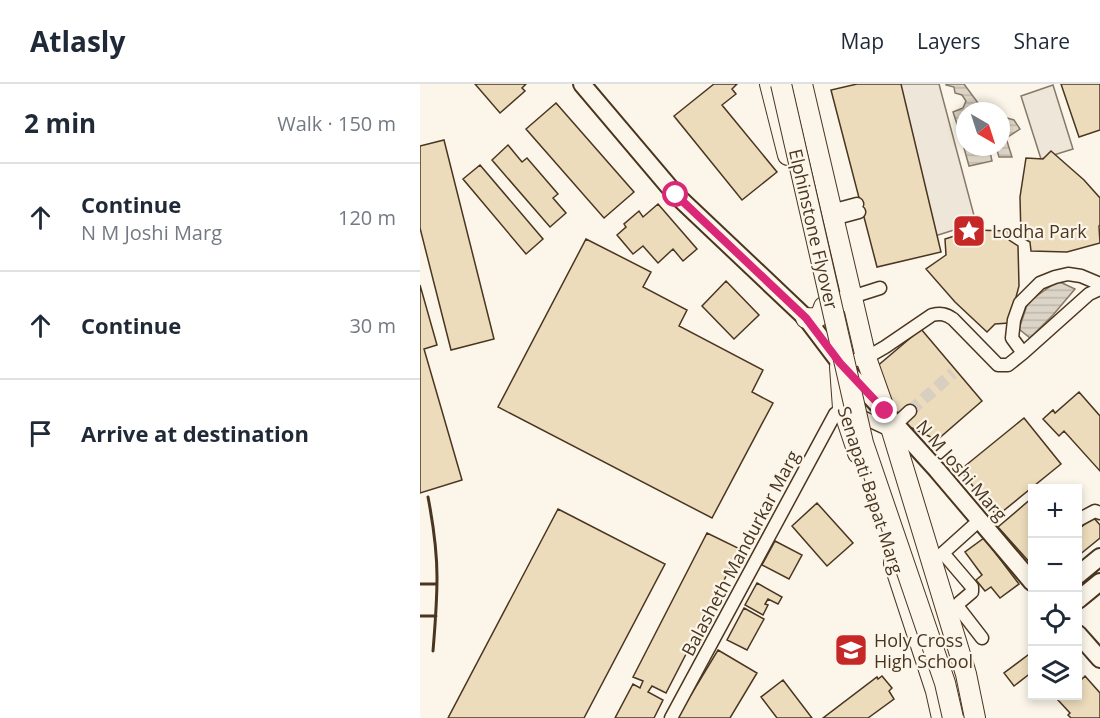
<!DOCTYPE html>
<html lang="en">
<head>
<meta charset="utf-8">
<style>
	body { margin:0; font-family:"Open Sans",sans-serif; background:#f6f6f7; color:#1f2937 }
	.controls { position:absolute; right:18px; bottom:18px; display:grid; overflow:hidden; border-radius:0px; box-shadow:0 3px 9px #0003 }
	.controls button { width:54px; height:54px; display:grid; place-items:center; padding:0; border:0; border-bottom:2px solid #e0e1e3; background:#fff; color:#1f2937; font:30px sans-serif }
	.compass { position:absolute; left:536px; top:18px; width:54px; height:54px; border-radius:50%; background:#fff; box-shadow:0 3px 9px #0003; rotate:141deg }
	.stop { position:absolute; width:18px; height:18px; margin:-14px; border:4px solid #db2777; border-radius:50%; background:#fff }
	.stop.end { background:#db2777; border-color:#fff; box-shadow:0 2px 6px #0008 }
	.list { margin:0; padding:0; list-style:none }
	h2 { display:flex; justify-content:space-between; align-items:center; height:78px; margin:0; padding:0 24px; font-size:26px }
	h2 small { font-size:20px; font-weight:400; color:#747a83 }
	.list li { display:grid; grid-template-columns:39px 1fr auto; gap:18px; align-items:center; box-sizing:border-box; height:108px; padding:0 24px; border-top:2px solid #e0e1e3 }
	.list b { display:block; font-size:22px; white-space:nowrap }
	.list p { margin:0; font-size:20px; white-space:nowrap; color:#747a83 }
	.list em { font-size:20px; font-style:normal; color:#747a83 }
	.icon { flex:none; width:33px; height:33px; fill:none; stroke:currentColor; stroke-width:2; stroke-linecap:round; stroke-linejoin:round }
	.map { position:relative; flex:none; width:680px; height:634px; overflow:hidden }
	header { display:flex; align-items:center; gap:36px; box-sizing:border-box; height:84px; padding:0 30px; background:#fff; border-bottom:2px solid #e0e1e3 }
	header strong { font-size:28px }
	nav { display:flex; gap:33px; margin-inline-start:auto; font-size:21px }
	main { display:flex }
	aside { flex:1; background:#fff }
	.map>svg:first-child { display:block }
</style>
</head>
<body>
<header>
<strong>Atlasly</strong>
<nav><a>Map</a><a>Layers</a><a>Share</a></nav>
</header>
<main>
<aside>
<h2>2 min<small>Walk · 150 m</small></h2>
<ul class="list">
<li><svg class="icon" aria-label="ahead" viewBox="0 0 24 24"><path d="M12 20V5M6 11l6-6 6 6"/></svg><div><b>Continue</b><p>N M Joshi Marg</p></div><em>120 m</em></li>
<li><svg class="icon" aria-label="ahead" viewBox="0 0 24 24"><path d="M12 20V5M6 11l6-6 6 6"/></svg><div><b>Continue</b></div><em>30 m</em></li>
<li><svg class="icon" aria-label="arrive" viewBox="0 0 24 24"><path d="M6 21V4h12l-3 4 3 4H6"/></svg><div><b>Arrive at destination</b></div></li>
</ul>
</aside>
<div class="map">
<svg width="680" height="634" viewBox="0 0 680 634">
	<defs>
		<pattern id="water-rules" width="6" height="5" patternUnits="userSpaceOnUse" patternTransform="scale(1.5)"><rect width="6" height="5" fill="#dcd4c6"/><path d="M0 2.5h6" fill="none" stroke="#beb7aa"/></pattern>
	</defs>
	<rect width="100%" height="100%" fill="#fbf6e9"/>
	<!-- green -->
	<path fill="#ede6d9" stroke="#887966" stroke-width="1.5" d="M454,0H519L556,139L493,159Z
		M633,1L653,65L621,75L601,12Z"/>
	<!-- water -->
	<path fill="url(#water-rules)" stroke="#887966" stroke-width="1.5" d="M526,0H544L561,23V27H545V49L539,46L533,28L543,24L546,17L542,11L535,9L534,3L526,1Z
		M587,34L594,36L600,45L586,54L592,73H579L576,63H581V35Z
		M546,63H569L572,77L549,82L544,64Z
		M638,197L655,205L633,231L610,254L599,245L608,218Z"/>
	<!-- building -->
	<path fill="#ecdcbc" stroke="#4a3520" stroke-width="1.5" d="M55,0H106L102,4L105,7L80,29Z
		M294,0H317L312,5L316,10L302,21L357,88L322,116L254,32Z
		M437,0H481L521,168L457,183L411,6Z
		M641,0H680V46L659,53Z
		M136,19L214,108L184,134L106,45Z
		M24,56L74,255L31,266L0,144V62Z
		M88,61L102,78L107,74L138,110L133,114L146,129L130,143L72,76Z
		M631,67L664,96L680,114V141L679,142L680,159L647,168L611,167L610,158L601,153L600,113L606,74L623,75Z
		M60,81L123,155L106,170L43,95Z
		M238,120L277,165L263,177L253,165L238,179L223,162L213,170L197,151L206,143L204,140L219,127L223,133Z
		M553,146L588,147L589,156L598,162L599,202L589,239L575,240L567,248L535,218L506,185L526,171L525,155Z
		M166,155L231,188L223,203L267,226L259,242L343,286L332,308L353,319L292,434L78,323Z
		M306,197L339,231L314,255L282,222Z
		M0,201L17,261L4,265L42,396L0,409Z
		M501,245L562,317L517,356L471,334L455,284Z
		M659,308L680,332V387L644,347L639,352L623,335L633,326L635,329Z
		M604,334L641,380L577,432L540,386Z
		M612,414V481L578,443Z
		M397,419L433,459L407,482L372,442Z
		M138,425L245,480L164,634H28Z
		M673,433L680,441V454L658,472V446Z
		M287,449L320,465L246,609L232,602L228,608L243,616L234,634H195L213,600L220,604L223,597L213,593Z
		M564,454L599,500L580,514L571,503L565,507L556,496L562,491L545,468Z
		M355,457L382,471L369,495L342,481Z
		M337,499L362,513L358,520L348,515L345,520L348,521L343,531L325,521Z
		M324,524L344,535L327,566L307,556Z
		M298,566L337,589L310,634H257Z
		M612,568V588L594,602L584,589Z
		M462,592L472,604L469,607L474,615L448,634H403L457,593L458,595Z
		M665,592L680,609V634H651L648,631L650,629L638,616L643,612H658V599Z
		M363,596L392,634H357L341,613Z"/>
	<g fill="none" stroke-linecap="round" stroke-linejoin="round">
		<!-- street-tunnel -->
		<path stroke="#d8cfc1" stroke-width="12" stroke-dasharray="12 6" stroke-linecap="butt" d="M490,327L533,289"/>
		<!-- street casing -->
		<g stroke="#4a3520" stroke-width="15">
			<path id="street" d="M411,127L437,120
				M413,135L439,128
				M680,200L661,192L648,190L635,193L620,199L600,219L594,236L592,254L603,269L669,210L680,205
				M432,214L438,211L460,204
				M420,279L446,274L465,263L512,231C521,229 526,230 533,235L578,281H588L603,269
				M476,340L490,327
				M658,436L675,427L680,429
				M553,442L523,469L552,503V508L539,519L538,523L562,554
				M251,634L415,330L423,324L472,347"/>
		</g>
		<!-- secondary casing -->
		<g stroke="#4a3520" stroke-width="20">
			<path id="secondary" d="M162,0L256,111L386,234L420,279L517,386L612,498
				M658,491L680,473
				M658,516L680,498
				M658,550L680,575"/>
		</g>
		<!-- primary casing -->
		<g stroke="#4a3520" stroke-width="22">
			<path id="primary" d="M350,0L368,71
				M382,0L446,274L472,347L546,590L555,634
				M386,234C397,235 401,233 404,223L424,217
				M420,283L423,324L438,369
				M474,479L516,607L522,634"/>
		</g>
		<!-- street -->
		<use href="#street" stroke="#fbf6e9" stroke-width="12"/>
		<!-- secondary -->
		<use href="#secondary" stroke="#fbf6e9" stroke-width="16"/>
		<!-- primary -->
		<use href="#primary" stroke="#fbf6e9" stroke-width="20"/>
		<!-- primary-bridge casing -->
		<g stroke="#4a3520" stroke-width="22" stroke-linecap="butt">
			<path id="primary-bridge" d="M361,0L443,359L525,599L533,634"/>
		</g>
		<!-- primary-bridge -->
		<use href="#primary-bridge" stroke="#fbf6e9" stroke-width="20"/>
		<!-- wall -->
		<path stroke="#4a3520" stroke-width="3" d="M8,413C13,439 17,466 17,493C17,518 15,543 13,567
			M0,500H17
			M0,532H16"/>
	</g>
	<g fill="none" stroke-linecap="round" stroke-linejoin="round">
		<!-- route -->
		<path stroke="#db2777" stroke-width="8" d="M256,111L386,234L420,279L465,327"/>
	</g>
	<!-- icons -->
	<defs>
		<g id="sight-square" transform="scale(1.725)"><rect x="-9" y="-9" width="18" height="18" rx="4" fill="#c62828" stroke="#fbf6e9"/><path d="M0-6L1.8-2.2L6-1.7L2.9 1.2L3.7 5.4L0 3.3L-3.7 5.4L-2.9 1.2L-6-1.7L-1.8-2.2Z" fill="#fff"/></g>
		<g id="school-square" transform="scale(1.725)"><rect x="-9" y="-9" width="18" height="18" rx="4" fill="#c62828" stroke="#fbf6e9"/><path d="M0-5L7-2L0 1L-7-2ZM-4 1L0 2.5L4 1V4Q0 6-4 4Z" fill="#fff"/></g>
	</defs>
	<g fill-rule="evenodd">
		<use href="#sight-square" x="549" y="147"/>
		<use href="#school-square" x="431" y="566"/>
	</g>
	<g text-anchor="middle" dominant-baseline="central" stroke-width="4.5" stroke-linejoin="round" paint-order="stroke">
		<!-- street labels -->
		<g font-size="18" fill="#4a3520" stroke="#fbf6e9">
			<text transform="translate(394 145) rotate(77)">Elphinstone Flyover</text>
			<text transform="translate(542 386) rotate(49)">N M Joshi Marg</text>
			<text transform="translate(451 406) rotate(72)">Senapati Bapat Marg</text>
			<text transform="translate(320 469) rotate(-62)">Balasheth Mandurkar Marg</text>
		</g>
		<!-- poi labels -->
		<g font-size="18" fill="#4a3520" stroke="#fbf6e9" text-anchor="start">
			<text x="572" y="147">Lodha Park</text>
			<text x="454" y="556">Holy Cross<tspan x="454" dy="21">High School</tspan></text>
		</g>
	</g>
</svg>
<div class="controls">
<button>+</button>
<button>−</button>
<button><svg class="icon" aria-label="locate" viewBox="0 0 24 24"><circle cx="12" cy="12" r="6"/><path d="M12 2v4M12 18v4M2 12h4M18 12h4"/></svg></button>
<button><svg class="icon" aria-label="layers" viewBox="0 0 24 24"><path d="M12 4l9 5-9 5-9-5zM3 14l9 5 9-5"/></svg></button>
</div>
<svg class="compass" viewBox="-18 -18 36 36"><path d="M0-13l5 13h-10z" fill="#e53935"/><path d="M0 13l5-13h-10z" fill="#747a83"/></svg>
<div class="stop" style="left:256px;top:111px"></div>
<div class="stop end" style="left:465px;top:327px"></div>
</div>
</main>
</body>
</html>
